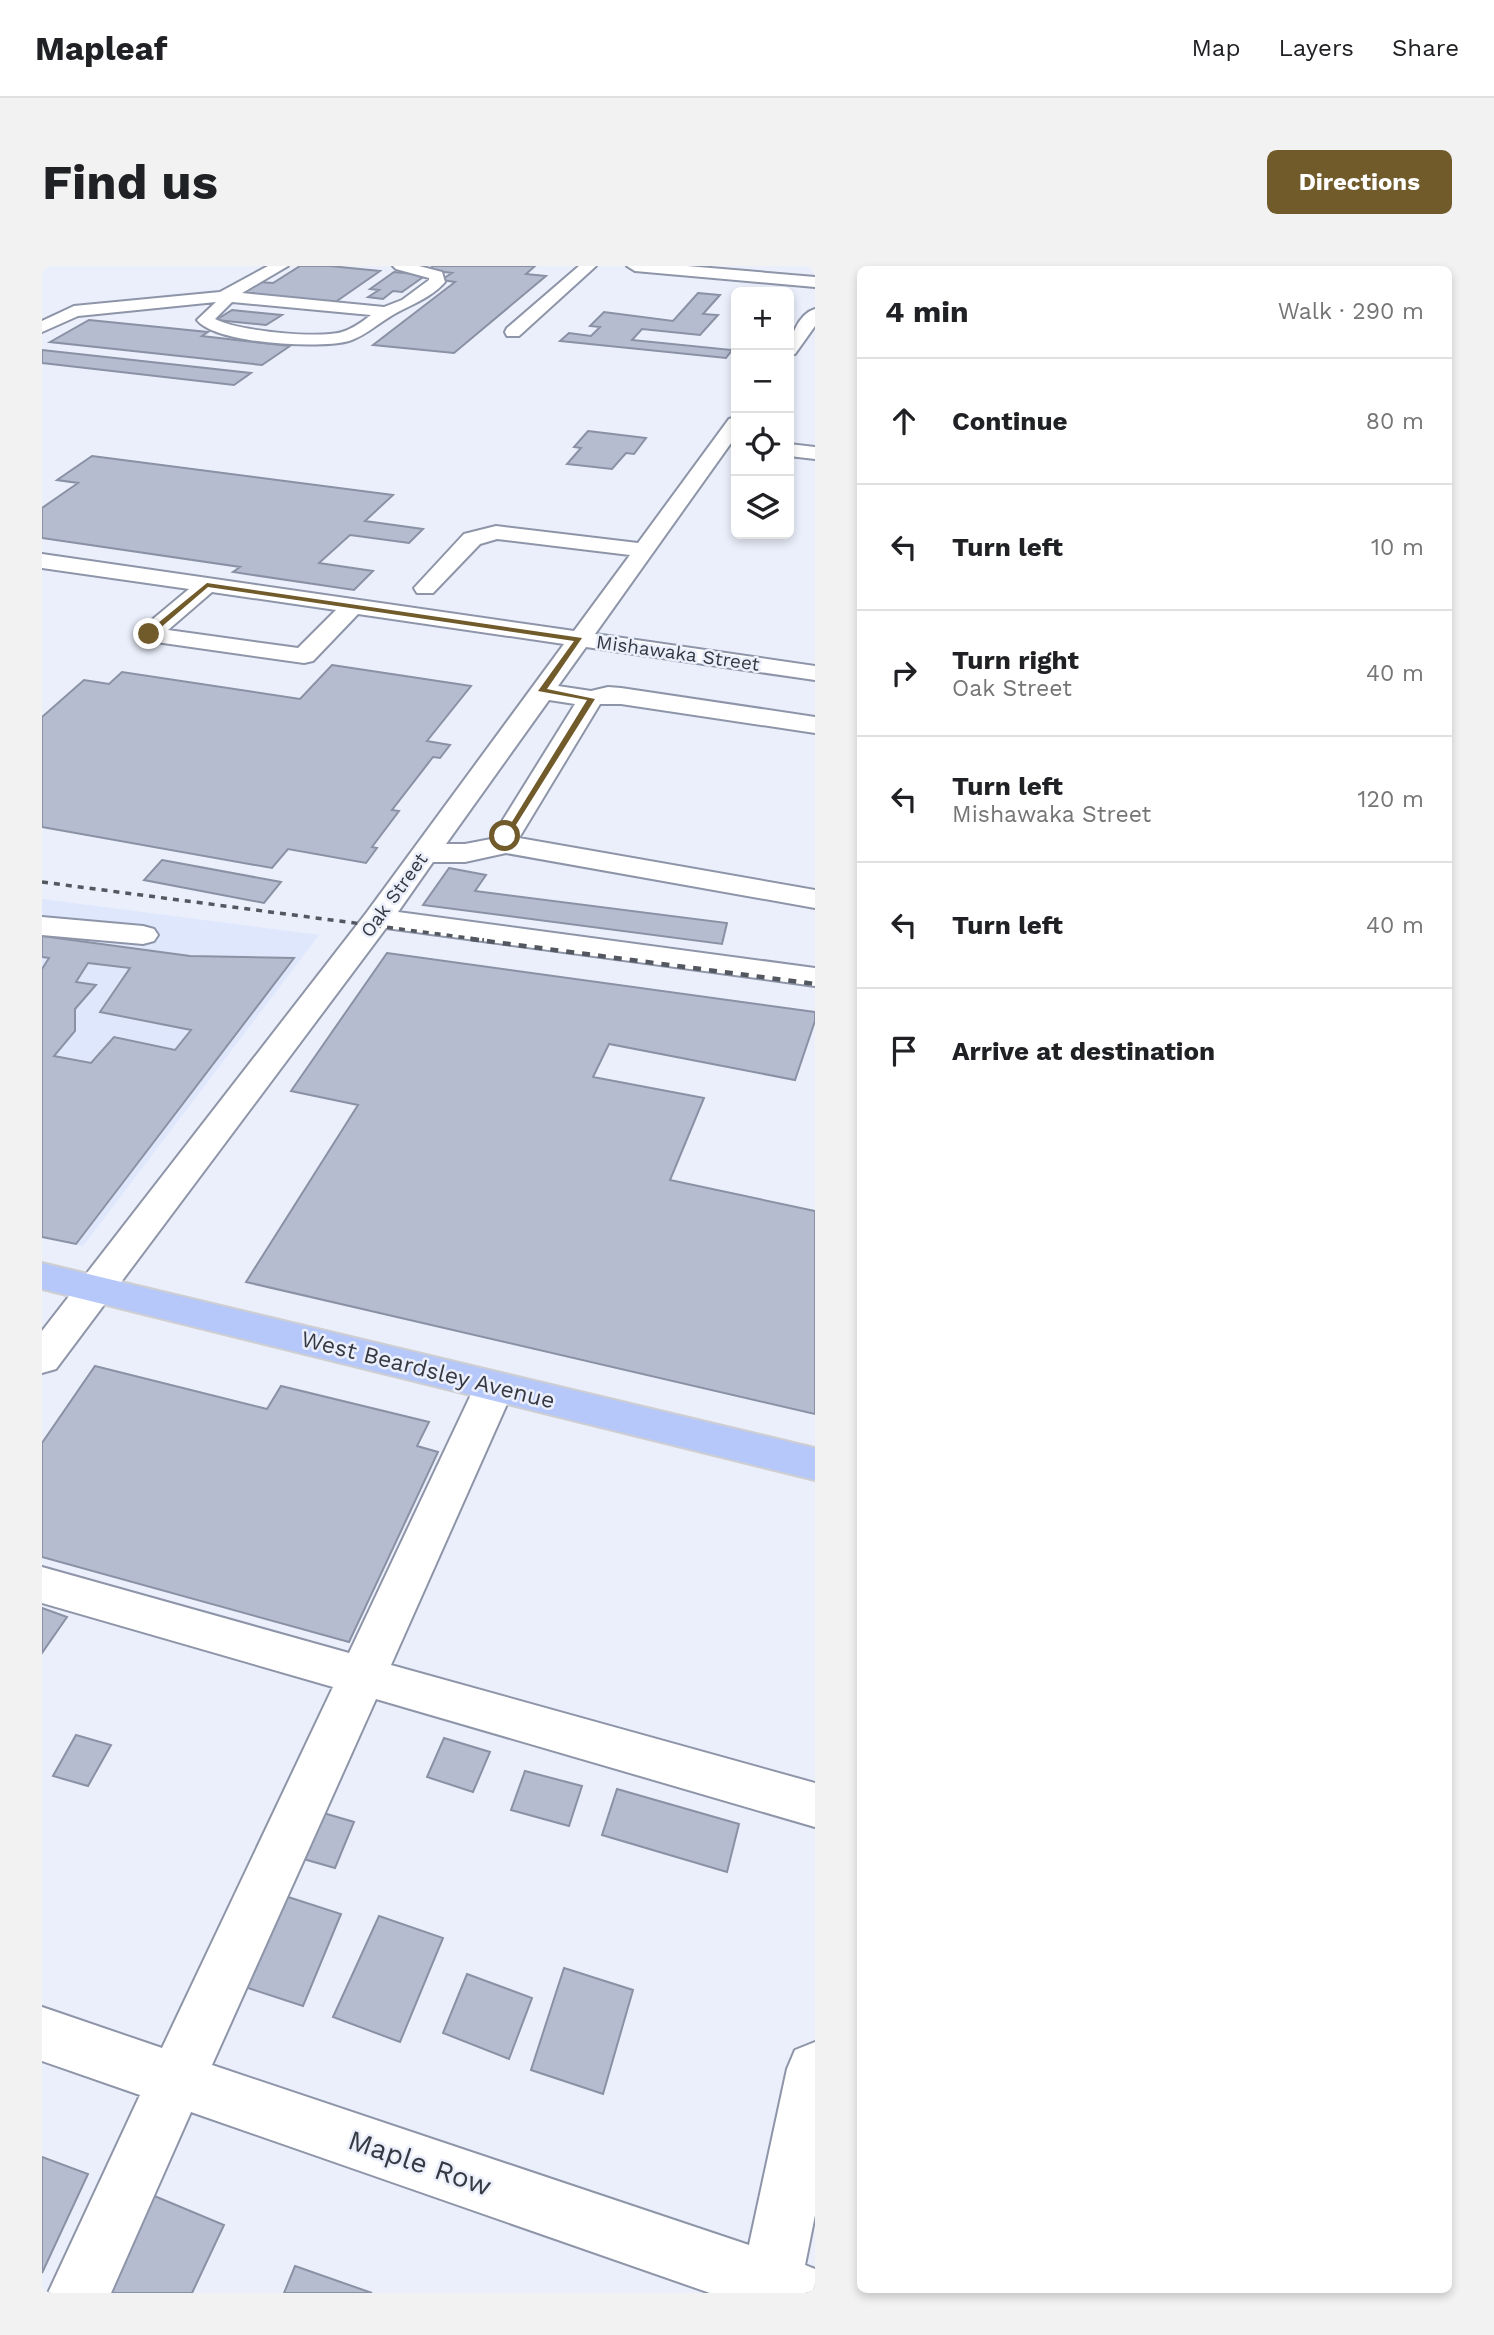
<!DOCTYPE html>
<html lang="en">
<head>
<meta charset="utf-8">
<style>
	body { margin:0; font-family:"Work Sans",sans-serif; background:#f2f2f2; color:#202124 }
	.controls { position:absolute; right:21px; top:21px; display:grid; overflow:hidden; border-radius:10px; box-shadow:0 4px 10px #0003 }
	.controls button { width:63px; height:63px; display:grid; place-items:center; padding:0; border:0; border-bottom:2px solid #e0e0e0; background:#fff; color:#202124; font:35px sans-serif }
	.stop { position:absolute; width:21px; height:21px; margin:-16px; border:5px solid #715b2b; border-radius:50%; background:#fff }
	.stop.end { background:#715b2b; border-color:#fff; box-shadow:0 2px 7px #0008 }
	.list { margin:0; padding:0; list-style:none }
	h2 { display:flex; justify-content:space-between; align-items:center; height:91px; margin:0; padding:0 28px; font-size:30px }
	h2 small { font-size:23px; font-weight:400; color:#757577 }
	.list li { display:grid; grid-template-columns:46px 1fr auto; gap:21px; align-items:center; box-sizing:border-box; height:126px; padding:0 28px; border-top:2px solid #e0e0e0 }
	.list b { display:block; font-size:26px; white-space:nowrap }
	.list p { margin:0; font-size:23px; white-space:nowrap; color:#757577 }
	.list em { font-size:23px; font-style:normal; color:#757577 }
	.icon { flex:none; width:38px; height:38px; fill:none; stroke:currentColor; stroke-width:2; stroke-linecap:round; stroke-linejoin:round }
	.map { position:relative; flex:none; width:773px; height:2027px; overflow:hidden; border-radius:10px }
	header { display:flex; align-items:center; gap:42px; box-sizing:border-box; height:98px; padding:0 35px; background:#fff; border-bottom:2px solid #e0e0e0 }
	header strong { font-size:33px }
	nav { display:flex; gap:38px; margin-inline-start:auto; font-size:24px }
	.intro { display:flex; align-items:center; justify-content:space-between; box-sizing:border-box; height:168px; padding:0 42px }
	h1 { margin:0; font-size:49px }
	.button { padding:18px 32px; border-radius:10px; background:#715b2b; color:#fff; font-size:24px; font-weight:700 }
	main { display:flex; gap:42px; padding:0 42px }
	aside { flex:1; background:#fff; border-radius:10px; box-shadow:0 4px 10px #0003 }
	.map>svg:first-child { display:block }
</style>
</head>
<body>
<header>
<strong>Mapleaf</strong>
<nav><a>Map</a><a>Layers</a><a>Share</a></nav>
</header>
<div class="intro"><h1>Find us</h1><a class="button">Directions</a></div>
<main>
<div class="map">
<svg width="773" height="2027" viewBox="0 0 773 2027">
	<rect width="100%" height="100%" fill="#eaeffb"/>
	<!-- built -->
	<path fill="#dee7fc" d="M0,633L277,669L41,980L0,970Z"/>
	<!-- building -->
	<path fill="#b5bcd0" stroke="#8a91a4" stroke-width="2" fill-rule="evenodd" d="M258,0H288L338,5L292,37L199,28L217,16L231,17Z
		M391,0H493L484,8L504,10L412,87L331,79L413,16L399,14L410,7L386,4Z
		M352,6L384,9L360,26L351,25L341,33L326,31L337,24L328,23Z
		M656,27L678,29L661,48L676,49L658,69L600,63L590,74L690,84L684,92L518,75L527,67L549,70L558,61L548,60L562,46L631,55Z
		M190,44L240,49L224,59L174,54Z
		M47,54L166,66L160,70L248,80L220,99L8,76Z
		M0,84L209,107L192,119L0,97Z
		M546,165L604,172L592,188L584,187L570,203L525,198L539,182L532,181Z
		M50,190L351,229L323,255L381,263L367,277L308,269L277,297L331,305L312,324L191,306L198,301L0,272V242L36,217L15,214Z
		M290,399L429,420L385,475L408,479L398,492L391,491L350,544L357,545L330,581L335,582L324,597L246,583L230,602L0,561V451L42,414L67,418L80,406L258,433Z
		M120,594L239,616L222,637L102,614Z
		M407,602L444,609L433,625L685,657L680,678L381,639Z
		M0,670L148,690L252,692L34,978L0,971V703L7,692L0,691ZM46,697L88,702L58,746L149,764L133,784L72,771L49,797L12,790L33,765V743L54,719L34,716Z
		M345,687L773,746V755L753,814L567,778L551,811L662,832L628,914L773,945V1148L204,1016L316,839L249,825Z
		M53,1100L225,1143L239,1120L387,1156L375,1180L396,1186L307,1376L0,1291V1177Z
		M0,1342L25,1351L0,1387Z
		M34,1469L69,1479L46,1520L11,1510Z
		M402,1472L448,1486L431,1526L385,1511Z
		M483,1505L540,1520L527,1560L469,1544Z
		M575,1523L697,1558L685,1606L560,1569Z
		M278,1546L312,1556L293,1602L258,1592Z
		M240,1629L299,1648L261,1740L200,1720Z
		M337,1650L401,1672L358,1776L291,1751Z
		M522,1702L591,1724L561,1828L489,1804Z
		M425,1708L490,1732L467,1793L401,1767Z
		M0,1891L46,1908L0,2007Z
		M110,1929L182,1959L150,2027H60Z
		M253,2000L330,2027H242Z"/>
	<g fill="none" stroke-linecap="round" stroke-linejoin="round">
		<!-- minor casing -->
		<g stroke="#8e95a8" stroke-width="4">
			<path id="minor" d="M226,0H246L200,27L342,41L360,34L387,14V12L354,3L351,0H377L400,6L403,16C388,33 367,39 349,50C334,59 323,70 307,75C278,83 174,78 155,54L174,36L36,50L0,66V55L32,40L178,26ZM190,36L329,49C320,56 310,63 300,66C276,73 195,65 173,53Z
				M537,0H554L477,70H465L463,66L465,62Z
				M585,0H645L773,11V21L593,5Z
				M773,43V60L753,88L747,89C747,73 756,48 773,43Z
				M694,151V170L553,368L773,400V414L544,381L516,420L549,425L566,421L579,422L773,451V467L579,438H558L477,572L773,624V642L464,587L423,596H391L356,646L773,702V720L344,662L14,1103L0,1107V1065L325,646L522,378L316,348L271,395L262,397L107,375L99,373L95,368L99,363L147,323L0,302V288L532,365L588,289L455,273L438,278L391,327H375L372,322L422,268L454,260L596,277L687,153ZM170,326L294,344L256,382L126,364ZM507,434L533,438L449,573L423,578H404Z
				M747,178L773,181V193L747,190Z
				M0,651L101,660L112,663L116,669L112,675L101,678L0,669Z
				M453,1106L467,1110L473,1120L349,1399L773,1517V1561L334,1433L170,1799L707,1979L745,1803L753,1784L773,1776V1949L763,1999L773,2003V2027H668L149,1846L69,2027H6L98,1829L0,1795V1741L120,1782L291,1421L0,1337V1301L307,1387L433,1120L439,1110Z"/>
		</g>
		<!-- major casing -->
		<g stroke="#cfcfd1" stroke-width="4">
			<path id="major" d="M0,997L773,1182V1214L0,1023Z"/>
		</g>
		<!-- minor -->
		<use href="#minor" fill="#fff" fill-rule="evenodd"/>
		<!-- major -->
		<use href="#major" fill="#b6c7f9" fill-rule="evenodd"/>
		<!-- rail-far1 -->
		<path stroke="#53575f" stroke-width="3.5" stroke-dasharray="6 6" stroke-linecap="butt" d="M0,616L442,674"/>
		<!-- rail -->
		<path stroke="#53575f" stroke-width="4.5" stroke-dasharray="8 8" stroke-linecap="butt" d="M429,673L773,718"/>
	</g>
	<!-- route -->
	<path fill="#715b2b" d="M165,317L540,372L505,423L553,433L467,570L460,572L545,434L496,425L532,375L166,321L110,369H105V366Z"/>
	<g text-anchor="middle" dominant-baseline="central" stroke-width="5" stroke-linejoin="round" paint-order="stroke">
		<!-- far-street labels -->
		<g font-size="19" fill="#363941" stroke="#eaeffb">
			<text transform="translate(636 387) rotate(8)">Mishawaka Street</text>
			<text transform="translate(352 629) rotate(-54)">Oak Street</text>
		</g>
		<!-- street labels -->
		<g font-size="23" fill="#363941" stroke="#eaeffb">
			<text transform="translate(386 1104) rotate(14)">West Beardsley Avenue</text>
		</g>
		<!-- near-street labels -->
		<g font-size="28" fill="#363941" stroke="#eaeffb">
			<text transform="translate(378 1897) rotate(19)">Maple Row</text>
		</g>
	</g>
</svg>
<div class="controls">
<button>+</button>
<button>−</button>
<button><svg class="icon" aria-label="locate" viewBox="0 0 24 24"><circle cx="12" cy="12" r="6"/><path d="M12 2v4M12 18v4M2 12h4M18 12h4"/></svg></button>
<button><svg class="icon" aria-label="layers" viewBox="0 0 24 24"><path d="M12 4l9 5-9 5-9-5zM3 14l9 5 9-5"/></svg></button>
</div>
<div class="stop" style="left:463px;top:570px"></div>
<div class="stop end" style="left:107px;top:368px"></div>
</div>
<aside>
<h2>4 min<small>Walk · 290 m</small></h2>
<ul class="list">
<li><svg class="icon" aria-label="ahead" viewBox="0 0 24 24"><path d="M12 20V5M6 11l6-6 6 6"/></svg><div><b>Continue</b></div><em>80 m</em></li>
<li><svg class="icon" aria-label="left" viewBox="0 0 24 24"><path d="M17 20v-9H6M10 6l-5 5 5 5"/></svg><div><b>Turn left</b></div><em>10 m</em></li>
<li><svg class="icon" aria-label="right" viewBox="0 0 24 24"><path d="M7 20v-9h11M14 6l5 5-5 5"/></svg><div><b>Turn right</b><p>Oak Street</p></div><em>40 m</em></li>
<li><svg class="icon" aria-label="left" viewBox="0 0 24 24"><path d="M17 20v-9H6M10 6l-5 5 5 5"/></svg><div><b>Turn left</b><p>Mishawaka Street</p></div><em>120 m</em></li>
<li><svg class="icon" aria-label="left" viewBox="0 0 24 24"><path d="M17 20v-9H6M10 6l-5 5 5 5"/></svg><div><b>Turn left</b></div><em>40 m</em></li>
<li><svg class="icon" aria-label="arrive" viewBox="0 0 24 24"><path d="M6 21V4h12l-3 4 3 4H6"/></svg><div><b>Arrive at destination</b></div></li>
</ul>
</aside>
</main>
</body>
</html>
